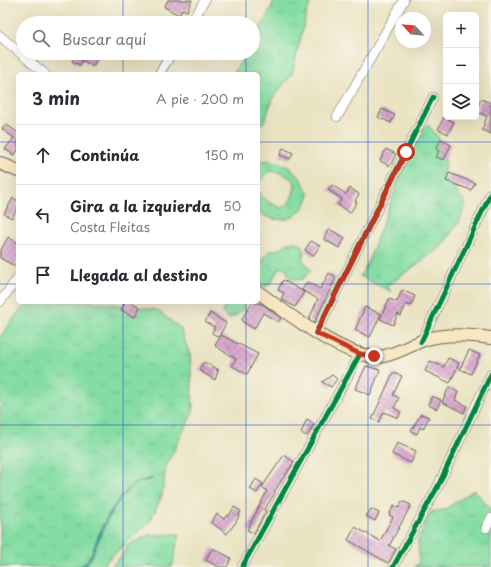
<!DOCTYPE html>
<html lang="es">
<head>
<meta charset="utf-8">
<style>
	body { margin:0; font-family:"Playpen Sans",sans-serif; background:#f7f7f7; color:#2b2b33 }
	.controls { position:absolute; right:12px; top:12px; display:grid; overflow:hidden; border-radius:6px; box-shadow:0 4px 16px #0002 }
	.controls button { width:36px; height:36px; display:grid; place-items:center; padding:0; border:0; border-bottom:1px solid #e1e1e2; background:#fff; color:#2b2b33; font:20px sans-serif }
	.compass { position:absolute; left:395px; top:12px; width:36px; height:36px; border-radius:50%; background:#fff; box-shadow:0 4px 16px #0002; rotate:296deg }
	.stop { position:absolute; width:12px; height:12px; margin:-9px; border:3px solid #c8321e; border-radius:50%; background:#fff }
	.stop.end { background:#c8321e; border-color:#fff; box-shadow:0 1px 4px #0008 }
	.list { margin:0; padding:0; list-style:none }
	h2 { display:flex; justify-content:space-between; align-items:center; height:52px; margin:0; padding:0 16px; font-size:17px }
	h2 small { font-size:13px; font-weight:400; color:#7c7c81 }
	.list li { display:grid; grid-template-columns:26px 1fr auto; gap:12px; align-items:center; box-sizing:border-box; height:60px; padding:0 16px; border-top:1px solid #e1e1e2 }
	.list b { display:block; font-size:15px; white-space:nowrap }
	.list p { margin:0; font-size:13px; white-space:nowrap; color:#7c7c81 }
	.list em { font-size:13px; font-style:normal; color:#7c7c81 }
	.icon { flex:none; width:22px; height:22px; fill:none; stroke:currentColor; stroke-width:2; stroke-linecap:round; stroke-linejoin:round }
	.map { position:relative; flex:none; width:491px; height:567px; overflow:hidden }
	.search { position:absolute; background:#fff; box-shadow:0 4px 16px #0002; left:16px; top:16px; width:244px; height:44px; display:flex; align-items:center; gap:10px; box-sizing:border-box; padding:0 14px; border-radius:22px; color:#7c7c81; font-size:15px }
	.panel { position:absolute; background:#fff; box-shadow:0 4px 16px #0002; left:16px; top:72px; width:244px; height:232px; border-radius:6px }
	.map>svg:first-child { display:block }
</style>
</head>
<body>
<div class="map">
<svg width="491" height="567" viewBox="0 0 491 567">
	<defs>
		<pattern id="grass-tufts" width="24" height="20" patternUnits="userSpaceOnUse"><rect width="24" height="20" fill="#84dda3"/><path d="M3 7l-1-3M5 7V3M7 7l1-3M15 17l-1-3M17 17v-4M19 17l1-3" fill="none" stroke="#71bd8c"/></pattern>
		<pattern id="building-cross-hatch" width="8" height="8" patternUnits="userSpaceOnUse"><rect width="8" height="8" fill="#d7a3cc"/><path d="M0 0l8 8M0 8l8-8" fill="none" stroke="#ae84a5"/></pattern>
	</defs>
	<rect width="100%" height="100%" fill="#fbf7ec"/>
	<filter id="ink" filterUnits="userSpaceOnUse"><feTurbulence type="fractalNoise" baseFrequency=".025" numOctaves="2"/><feDisplacementMap in="SourceGraphic" scale="8" xChannelSelector="R" yChannelSelector="G"/><feConvolveMatrix kernelMatrix="1 2 1 2 8 2 1 2 1" color-interpolation-filters="sRGB"/></filter>
	<filter id="wash" filterUnits="userSpaceOnUse"><feTurbulence type="fractalNoise" baseFrequency=".012" numOctaves="4" result="noise"/><feDisplacementMap in="SourceGraphic" scale="16" xChannelSelector="R" yChannelSelector="G"/><feGaussianBlur stdDeviation="0.9" result="paint"/><feColorMatrix in="noise" values="0 0 0 0 0 0 0 0 0 0 0 0 0 0 0 0 0 1.4 0 .05"/><feComposite in="paint" operator="in"/></filter>
	<g filter="url(#wash)">
		<rect width="100%" height="100%" fill="#eae3c2"/>
		<!-- grass -->
		<path fill="url(#grass-tufts)" stroke="#507c60" d="M274,0H312L307,11L292,74L274,96L264,122L258,126V74H233L247,53H253C253,35 269,18 274,0Z
			M427,124L438,137L446,163L442,176L466,203L459,222L441,247L387,286L392,292L360,276L367,265L408,156Z
			M268,160C294,166 298,172 309,195C300,221 280,226 258,212V190L268,202L282,208C292,202 294,194 295,183C289,175 280,172 270,171L258,184V162Z
			M295,242L302,245L304,252L302,259L311,270C304,280 298,283 288,276L287,269L280,267L269,285L262,288L258,286V269L268,252L282,248L288,243Z
			M29,302H98L157,310L180,328L190,355L193,412L166,466L162,495L151,520L100,567H0V337L20,310Z
			M224,302H246C244,311 237,316 228,319L223,314Z
			M474,490L491,509V567H414L419,563L418,540L431,512L444,510Z
			M179,534L172,567H111L125,552L128,545L149,535Z"/>
		<!-- water -->
		<path fill="#3cadb6" stroke="#2c6469" d="M152,478L153,479L137,483L123,495L107,520L91,558L85,566L78,567C91,561 93,549 98,537C109,510 123,484 152,478Z"/>
		<g id="blocks">
			<!-- building -->
			<path fill="url(#building-cross-hatch)" d="M168,0H192L187,11L182,9L179,15L164,7Z
				M68,53H100L93,66L82,60L80,65L72,61L74,56Z
				M481,99L491,103V134L482,130L487,116L476,112Z
				M382,109L395,115L391,123L378,117Z
				M444,117L454,122L448,134L438,129Z
				M6,124L18,133V150L14,155L5,149L14,138L2,129Z
				M441,139L451,145L444,160L436,157L439,151L436,149Z
				M283,148L293,153L290,159L280,155Z
				M386,149L396,154L390,166L380,161Z
				M449,173L475,183L471,190L446,181Z
				M332,185L346,194L350,188L359,194L355,201L357,202L350,213L338,205L342,199L328,190Z
				M13,198L18,201V206L12,218L4,214Z
				M329,229L345,238L339,248L324,239Z
				M8,237L18,243V260L15,266L0,258V252Z
				M311,241L320,246L313,256L305,250Z
				M329,273L336,277L314,323L309,319L318,299L302,290L307,282L320,289Z
				M283,280L304,292L295,307L281,299L284,293L278,290Z
				M402,290L415,296L411,306L406,304L401,316L398,314L393,325L380,319L389,299L397,302Z
				M125,302H131L140,307L135,317L121,310Z
				M252,302L262,304L281,318L278,322L263,313L254,329L243,322L242,319Z
				M365,307L381,314L370,337L355,330Z
				M210,313L226,323L219,337L212,333L215,327L205,322Z
				M221,335L258,354L247,374L232,366L236,359L215,346Z
				M469,350L480,355L471,374L460,369Z
				M448,358L459,363L450,383L425,371L430,361L444,367Z
				M204,362L219,370H216L218,371L215,380L199,370Z
				M366,366L380,370L370,395L355,389Z
				M393,373L402,376L393,395L399,398L394,408L401,412L398,418L384,412L379,422L372,419Z
				M332,375L337,379L331,387L322,382Z
				M449,387L458,392L455,400L467,406L464,413L442,402Z
				M432,396L441,400L437,409L428,405Z
				M421,414L429,417L423,429L420,427L417,434L411,431Z
				M307,419L314,424L307,436L301,433Z
				M397,443L416,451L411,463L392,454Z
				M284,455L294,462L274,492L275,493L264,510L266,511L254,533L247,530L267,491L262,487Z
				M256,479L263,484L257,493L250,489Z
				M402,501L411,505L389,546L396,549L388,563L348,540L355,527L380,541L393,517L389,515L394,505L399,508Z
				M234,507L241,511L236,522L227,534L211,522L217,514L224,519L227,515L229,516Z
				M371,509L379,513L375,521L366,516Z
				M212,548L231,558L227,567H219L206,560Z"/>
		</g>
	</g>
	<g filter="url(#ink)">
		<use href="#blocks" fill-opacity="0" stroke="#646256" stroke-width="1"/>
		<g fill="none" stroke-linecap="round" stroke-linejoin="round">
			<!-- street casing -->
			<g stroke="#646256" stroke-width="10">
				<path id="street" d="M191,23L205,0
					M0,36L45,74
					M159,74L172,53
					M337,117L404,0
					M0,302L18,278
					M316,333L433,97
					M421,342L491,193
					M486,528L491,518
					M242,567L360,354
					M393,567L437,488L491,374"/>
			</g>
			<!-- secondary casing -->
			<g stroke="#646256" stroke-width="14">
				<path id="secondary" d="M0,163L18,171
					M258,292C288,313 347,362 384,356C398,353 411,345 424,340C446,333 469,335 491,338"/>
			</g>
			<!-- street -->
			<use href="#street" stroke="#fff" stroke-width="9"/>
			<!-- secondary -->
			<use href="#secondary" stroke="#f9e7c3" stroke-width="12"/>
			<!-- cycleway casing -->
			<g stroke="#fbf7ec" stroke-width="8">
				<path id="cycleway" d="M316,333L433,97
					M421,342L491,193
					M242,567L360,354
					M393,567L437,488L491,374"/>
			</g>
			<!-- cycleway -->
			<use href="#cycleway" stroke="#00873e" stroke-width="5"/>
		</g>
	</g>
	<g fill="none" stroke-linecap="round" stroke-linejoin="round" filter="url(#ink)">
		<!-- route -->
		<path stroke="#c8321e" stroke-width="5" d="M374,356L360,354L316,333L406,152"/>
	</g>
	<!-- grid -->
	<path fill="none" stroke="#1d4ed8" stroke-width="1" stroke-opacity="0.55" d="M123,0V23M246,0V23M368,0V567M123,53V74M246,53V74M0,142H18M258,142H491M0,284H18M258,284H491M123,302V567M246,302V567M0,425H491"/>
</svg>
<div class="controls">
<button>+</button>
<button>−</button>
<button><svg class="icon" aria-label="layers" viewBox="0 0 24 24"><path d="M12 4l9 5-9 5-9-5zM3 14l9 5 9-5"/></svg></button>
</div>
<svg class="compass" viewBox="-18 -18 36 36"><path d="M0-13l5 13h-10z" fill="#e53935"/><path d="M0 13l5-13h-10z" fill="#7c7c81"/></svg>
<div class="stop" style="left:406px;top:152px"></div>
<div class="stop end" style="left:374px;top:356px"></div>
<div class="search"><svg class="icon" aria-label="search" viewBox="0 0 24 24"><circle cx="10" cy="10" r="6"/><path d="M15 15l6 6"/></svg>Buscar aquí</div>
<section class="panel">
<h2>3 min<small>A pie · 200 m</small></h2>
<ul class="list">
<li><svg class="icon" aria-label="ahead" viewBox="0 0 24 24"><path d="M12 20V5M6 11l6-6 6 6"/></svg><div><b>Continúa</b></div><em>150 m</em></li>
<li><svg class="icon" aria-label="left" viewBox="0 0 24 24"><path d="M17 20v-9H6M10 6l-5 5 5 5"/></svg><div><b>Gira a la izquierda</b><p>Costa Fleitas</p></div><em>50 m</em></li>
<li><svg class="icon" aria-label="arrive" viewBox="0 0 24 24"><path d="M6 21V4h12l-3 4 3 4H6"/></svg><div><b>Llegada al destino</b></div></li>
</ul>
</section>
</div>
</body>
</html>
